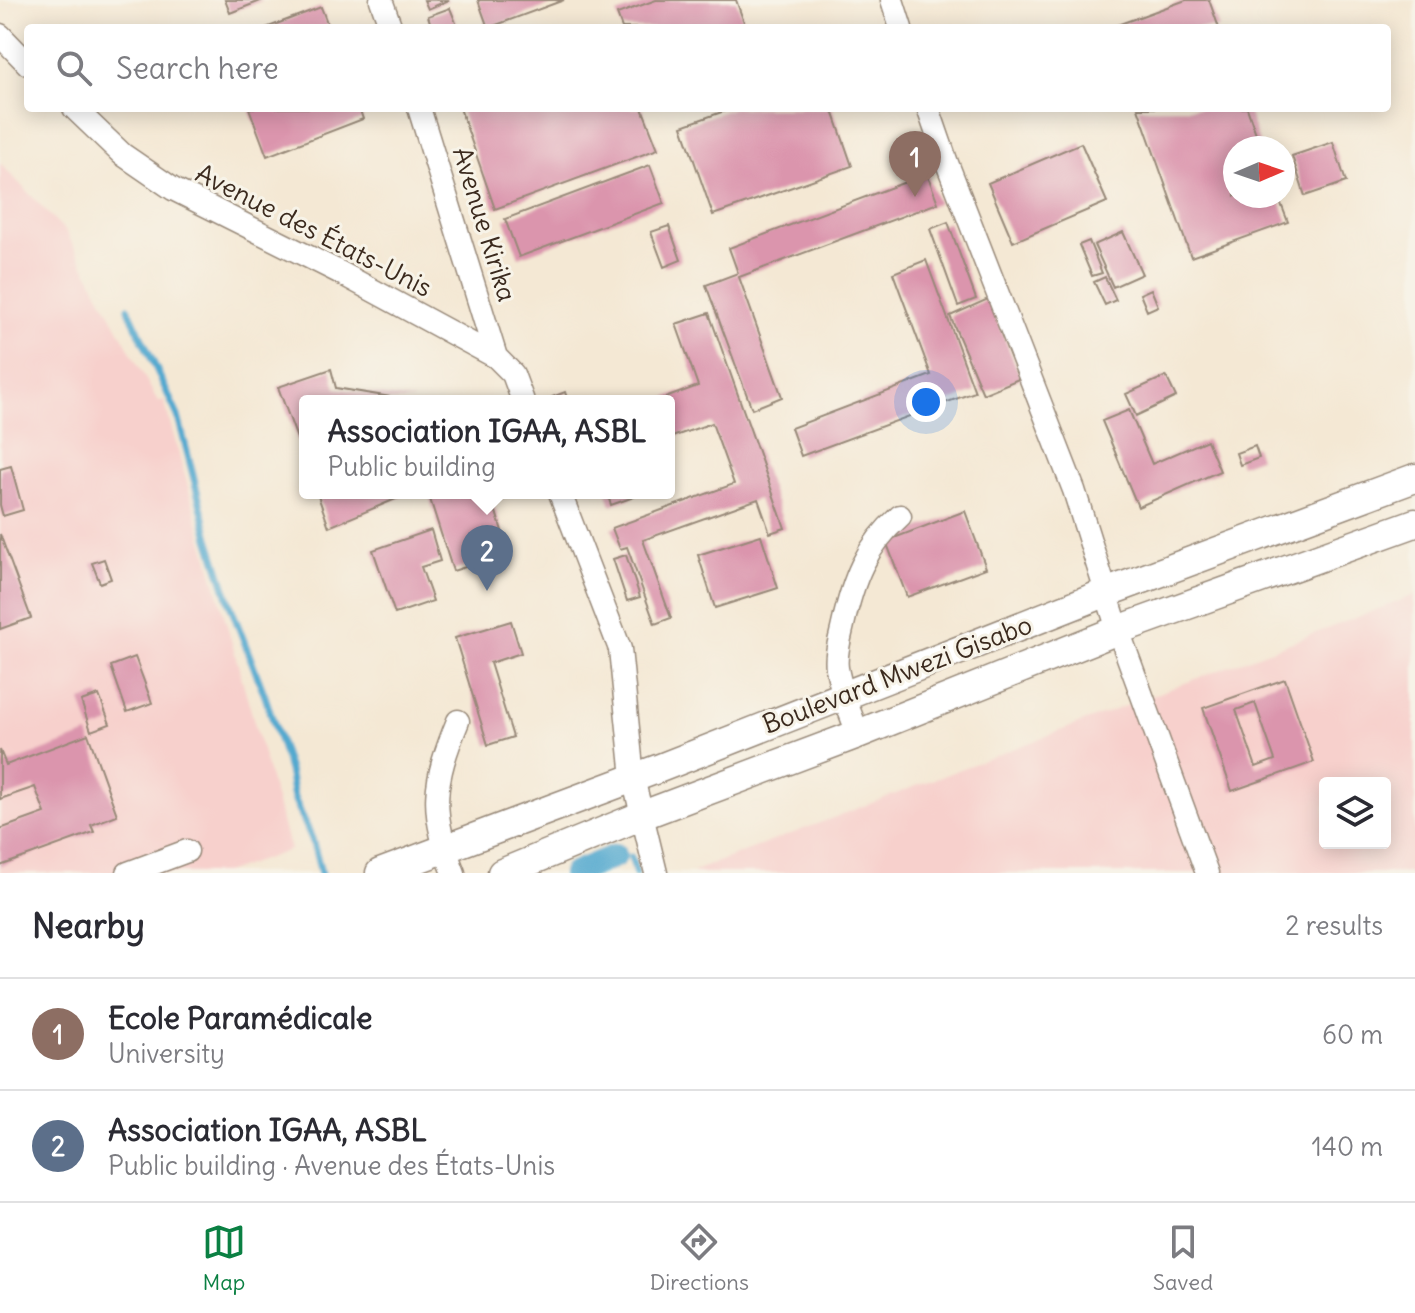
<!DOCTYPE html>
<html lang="en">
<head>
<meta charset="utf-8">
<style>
	body { margin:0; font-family:Delius,sans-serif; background:#f2f2f3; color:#2b2b33 }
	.controls { position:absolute; right:24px; bottom:24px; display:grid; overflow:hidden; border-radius:8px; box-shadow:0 4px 20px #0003 }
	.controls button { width:72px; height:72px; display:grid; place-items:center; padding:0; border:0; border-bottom:2px solid #e1e1e2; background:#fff; color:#2b2b33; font:40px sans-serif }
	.compass { position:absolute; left:1223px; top:136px; width:72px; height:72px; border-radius:50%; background:#fff; box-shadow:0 4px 20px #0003; rotate:88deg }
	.you { position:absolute; left:926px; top:402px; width:28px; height:28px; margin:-20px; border:6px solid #fff; border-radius:50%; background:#1a73e8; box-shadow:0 0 0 12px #1a73e833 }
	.badge { display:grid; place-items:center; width:52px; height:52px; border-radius:50%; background:#0b8043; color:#fff; font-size:26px; font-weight:700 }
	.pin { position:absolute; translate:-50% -66px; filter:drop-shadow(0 2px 4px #0008) }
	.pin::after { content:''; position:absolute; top:42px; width:28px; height:24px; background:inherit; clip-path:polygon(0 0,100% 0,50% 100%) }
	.popup { position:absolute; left:299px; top:395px; width:376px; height:104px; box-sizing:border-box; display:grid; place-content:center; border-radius:8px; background:#fff; filter:drop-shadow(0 2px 6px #0005); font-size:26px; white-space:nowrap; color:#7c7c81 }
	.popup b { font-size:30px; color:#2b2b33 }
	.popup::after { content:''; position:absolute; left:50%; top:100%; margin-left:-16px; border:16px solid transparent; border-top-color:#fff }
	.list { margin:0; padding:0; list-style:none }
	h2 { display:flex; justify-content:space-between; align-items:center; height:104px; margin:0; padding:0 32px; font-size:34px }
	h2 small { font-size:26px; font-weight:400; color:#7c7c81 }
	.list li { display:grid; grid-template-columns:52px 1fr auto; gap:24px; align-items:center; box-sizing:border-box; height:112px; padding:0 32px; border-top:2px solid #e1e1e2 }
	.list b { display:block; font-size:30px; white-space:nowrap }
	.list p { margin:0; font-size:26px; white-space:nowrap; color:#7c7c81 }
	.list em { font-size:26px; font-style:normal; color:#7c7c81 }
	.icon { flex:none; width:44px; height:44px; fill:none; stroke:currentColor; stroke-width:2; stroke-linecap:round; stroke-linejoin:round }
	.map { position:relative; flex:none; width:1415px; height:873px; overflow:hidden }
	.search { position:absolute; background:#fff; box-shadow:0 4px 20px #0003; left:24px; right:24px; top:24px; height:88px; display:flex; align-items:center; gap:20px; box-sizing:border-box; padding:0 28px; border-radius:8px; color:#7c7c81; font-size:30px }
	.sheet { height:328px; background:#fff }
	nav { display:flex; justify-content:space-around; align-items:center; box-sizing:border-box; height:112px; border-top:2px solid #e1e1e2; background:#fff; font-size:22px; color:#7c7c81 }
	nav a { display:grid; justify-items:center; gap:4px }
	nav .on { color:#0b8043 }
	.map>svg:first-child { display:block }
</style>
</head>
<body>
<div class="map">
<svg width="1415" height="873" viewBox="0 0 1415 873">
	<rect width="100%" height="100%" fill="#f7f3e8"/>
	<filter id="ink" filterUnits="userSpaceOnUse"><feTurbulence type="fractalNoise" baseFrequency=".0125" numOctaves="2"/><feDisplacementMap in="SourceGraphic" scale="16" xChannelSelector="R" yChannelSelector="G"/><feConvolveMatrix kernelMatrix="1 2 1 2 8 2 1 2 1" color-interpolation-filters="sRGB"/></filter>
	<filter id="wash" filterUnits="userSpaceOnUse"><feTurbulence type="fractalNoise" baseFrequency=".006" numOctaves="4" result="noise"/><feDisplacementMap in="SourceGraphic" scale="32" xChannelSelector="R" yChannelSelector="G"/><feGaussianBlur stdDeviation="1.8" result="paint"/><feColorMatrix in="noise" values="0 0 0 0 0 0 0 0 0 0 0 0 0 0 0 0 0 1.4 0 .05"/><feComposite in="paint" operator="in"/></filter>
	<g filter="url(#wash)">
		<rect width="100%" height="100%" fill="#f4e8d4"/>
		<!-- built -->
		<path fill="#f7d0cc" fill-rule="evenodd" d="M0,163L66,232L158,402L164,401L290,850L225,873H0Z
			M1415,595V873H695L694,871ZM1325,783H1385V843H1325Z"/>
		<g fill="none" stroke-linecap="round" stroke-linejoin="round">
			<!-- stream -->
			<path stroke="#52a9cf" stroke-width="7" d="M128,308L178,416L209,538L231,607L265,696L289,770L294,798L312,839L321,873
				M631,857L636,873"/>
			<!-- canal -->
			<path stroke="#52a9cf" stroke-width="24" d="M574,873L615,856"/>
		</g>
		<g id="blocks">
			<!-- building -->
			<path fill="#db95ad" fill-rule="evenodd" d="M225,0H263L230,13Z
				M424,0H449L428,9Z
				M478,0H564L488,28Z
				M656,0H736L746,28H622L617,14Z
				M1186,0H1209L1219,28H1109Z
				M321,7L329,28H266Z
				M450,8L458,28H432L428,16Z
				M249,108H359L363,119L267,156Z
				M460,108H642L658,149L495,209Z
				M733,108H832L852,166L713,215L682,126Z
				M1138,108H1247L1261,148H1235V196H1278L1288,222L1191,257Z
				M1333,142L1346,182L1305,196L1292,156Z
				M1081,143L1107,202L1013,242L988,183Z
				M650,165L664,203L519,257L505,219Z
				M927,174L938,203L739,277L782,397L752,409L706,285L738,273L729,248Z
				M948,222L976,299L958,306L930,229Z
				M669,226L681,260L664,267L651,232Z
				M1123,232L1142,274L1113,287L1094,245Z
				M1089,241L1102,273L1092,276L1079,245Z
				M926,260L975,392L801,456L791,428L931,375L893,273Z
				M1105,277L1116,300L1105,305L1094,282Z
				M1151,289L1158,306L1147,311L1140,294Z
				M988,299L1021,378L983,394L950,316Z
				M709,313L785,528L770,533L758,499L643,540L671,618L655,624L627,547L620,549L612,528L734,484L712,423L669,438V401H657L698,386L676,324Z
				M331,369L336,388L415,401H305V460L278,387Z
				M1166,376L1176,397L1136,416L1126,394Z
				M565,392L568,401H553L552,397Z
				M1129,410L1152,464L1207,440L1220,471L1138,507L1102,421Z
				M1255,446L1259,458L1240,465L1236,453Z
				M11,466L23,510L3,516L0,505V469Z
				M317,493H410L329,527Z
				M449,493H490L509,553L453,571L430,499Z
				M607,493H632L634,497L611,505Z
				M965,511L986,568L907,597L886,541Z
				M431,530L440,561L421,567L433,601L395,614L373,550Z
				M0,534L31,618L0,629Z
				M761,535L778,588L715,608L698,555Z
				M626,555L640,597L627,601L613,559Z
				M104,559L111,579L100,583L92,563Z
				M511,621L521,653L490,663L513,737L488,745L455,638Z
				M135,657L152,703L127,712L111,666Z
				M1285,679L1314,762L1232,791L1203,708ZM1255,703L1275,760L1256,767L1236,710Z
				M99,695L110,724L91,731L81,701Z
				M88,734L117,815L91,825L94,832L0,866V829L45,813L35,787L0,799V750L6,765Z"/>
		</g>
	</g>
	<g filter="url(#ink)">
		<use href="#blocks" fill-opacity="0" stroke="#988979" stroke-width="2"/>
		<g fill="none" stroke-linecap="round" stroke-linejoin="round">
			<!-- minor casing -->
			<g stroke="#988979" stroke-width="25">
				<path id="minor" d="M381,0L391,28
					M892,0L901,28
					M0,35L28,64
					M74,108L122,154L173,189L339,272L496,357L513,374L523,401
					M419,108L496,357
					M928,108L947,163L1074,490L1118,630L1207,873
					M560,493L620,649L633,778L656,873
					M858,734C850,712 841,692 837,668C835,654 840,639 843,625C853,580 865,547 900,516
					M128,873L187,851
					M454,873C429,811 433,782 458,721"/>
			</g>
			<!-- major casing -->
			<g stroke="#988979" stroke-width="31">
				<path id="major" d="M380,873L660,768L1105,593L1415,478
					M502,873L643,815L858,734L1118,630L1415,523"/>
			</g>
			<!-- minor -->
			<use href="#minor" stroke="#fff" stroke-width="22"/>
			<!-- major -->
			<use href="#major" stroke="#fff" stroke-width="28"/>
		</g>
	</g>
	<g text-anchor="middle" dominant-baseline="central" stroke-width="6" stroke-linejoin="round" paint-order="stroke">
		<!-- street labels -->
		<g font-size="26" fill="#3b2a1e" stroke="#f7f3e8">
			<text transform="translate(485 224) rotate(73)">Avenue Kirika</text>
			<text transform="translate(314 230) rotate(27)">Avenue des États-Unis</text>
			<text transform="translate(897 674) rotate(-21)">Boulevard Mwezi Gisabo</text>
		</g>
	</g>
</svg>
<div class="controls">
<button><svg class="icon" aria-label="layers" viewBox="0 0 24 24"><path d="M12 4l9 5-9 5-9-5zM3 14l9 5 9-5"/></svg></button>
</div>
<svg class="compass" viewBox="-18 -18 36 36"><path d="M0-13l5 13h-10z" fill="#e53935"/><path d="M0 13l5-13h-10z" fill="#7c7c81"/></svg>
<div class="you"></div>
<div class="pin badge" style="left:915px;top:197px;background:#8d6e63">1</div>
<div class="pin badge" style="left:487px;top:591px;background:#5c6f8a">2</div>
<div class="popup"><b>Association IGAA, ASBL</b>Public building</div>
<div class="search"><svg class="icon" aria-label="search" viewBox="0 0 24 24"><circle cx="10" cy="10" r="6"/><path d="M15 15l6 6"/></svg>Search here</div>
</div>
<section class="sheet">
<h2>Nearby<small>2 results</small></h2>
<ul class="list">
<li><span class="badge" style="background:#8d6e63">1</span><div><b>Ecole Paramédicale</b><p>University</p></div><em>60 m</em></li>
<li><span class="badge" style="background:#5c6f8a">2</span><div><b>Association IGAA, ASBL</b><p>Public building · Avenue des États-Unis</p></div><em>140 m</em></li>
</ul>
</section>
<nav>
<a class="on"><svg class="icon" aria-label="map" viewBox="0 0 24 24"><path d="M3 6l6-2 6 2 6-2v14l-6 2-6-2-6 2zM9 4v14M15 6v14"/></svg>Map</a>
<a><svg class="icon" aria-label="directions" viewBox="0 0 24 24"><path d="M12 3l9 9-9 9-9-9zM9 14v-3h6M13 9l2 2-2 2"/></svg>Directions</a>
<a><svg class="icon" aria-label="saved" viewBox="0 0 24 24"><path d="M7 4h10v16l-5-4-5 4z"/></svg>Saved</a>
</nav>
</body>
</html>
